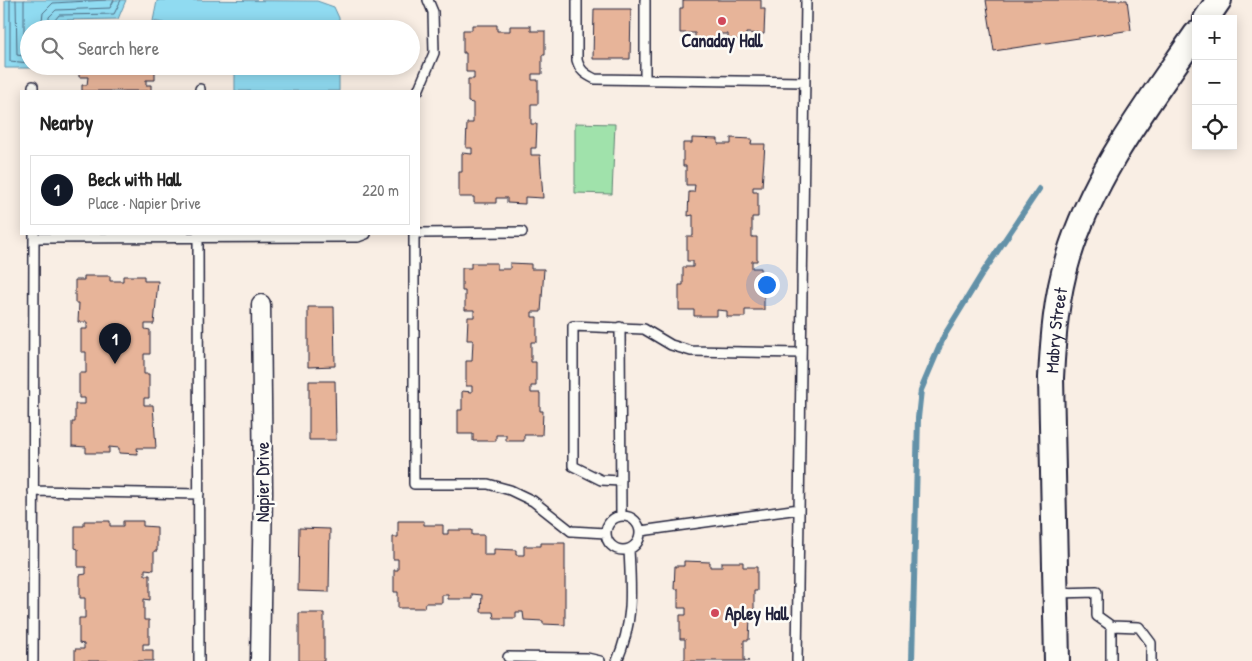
<!DOCTYPE html>
<html lang="en">
<head>
<meta charset="utf-8">
<style>
	body { margin:0; font-family:"Patrick Hand",sans-serif; background:#f6f6f6; color:#222 }
	.controls { position:absolute; right:15px; top:15px; display:grid; overflow:hidden; border-radius:0px; box-shadow:0 2px 12px #0003 }
	.controls button { width:45px; height:45px; display:grid; place-items:center; padding:0; border:0; border-bottom:1px solid #e0e0e0; background:#fff; color:#222; font:25px sans-serif }
	.you { position:absolute; left:766px; top:284px; width:18px; height:18px; margin:-12px; border:4px solid #fff; border-radius:50%; background:#1a73e8; box-shadow:0 0 0 8px #1a73e833 }
	.badge { display:grid; place-items:center; width:32px; height:32px; border-radius:50%; background:#111827; color:#fff; font-size:16px; font-weight:700 }
	.pin { position:absolute; translate:-50% -41px; filter:drop-shadow(0 1px 2px #0008) }
	.pin::after { content:''; position:absolute; top:26px; width:18px; height:15px; background:inherit; clip-path:polygon(0 0,100% 0,50% 100%) }
	.list { margin:0; padding:0; list-style:none }
	h2 { display:flex; justify-content:space-between; align-items:center; height:65px; margin:0; padding:0 20px; font-size:21px }
	h2 small { font-size:16px; font-weight:400; color:#767676 }
	.list li { display:grid; grid-template-columns:32px 1fr auto; gap:15px; align-items:center; box-sizing:border-box; height:70px; margin:0 10px 10px; padding:0 10px; border:1px solid #e0e0e0; border-radius:0px }
	.list b { display:block; font-size:19px; white-space:nowrap }
	.list p { margin:0; font-size:16px; white-space:nowrap; color:#767676 }
	.list em { font-size:16px; font-style:normal; color:#767676 }
	.icon { flex:none; width:28px; height:28px; fill:none; stroke:currentColor; stroke-width:2; stroke-linecap:round; stroke-linejoin:round }
	.map { position:relative; flex:none; width:1252px; height:661px; overflow:hidden }
	.search { position:absolute; background:#fff; box-shadow:0 2px 12px #0003; left:20px; top:20px; width:400px; height:55px; display:flex; align-items:center; gap:12px; box-sizing:border-box; padding:0 18px; border-radius:28px; color:#767676; font-size:19px }
	.panel { position:absolute; background:#fff; box-shadow:0 2px 12px #0003; left:20px; top:90px; width:400px; height:145px; border-radius:0px }
	.map>svg:first-child { display:block }
</style>
</head>
<body>
<div class="map">
<svg width="1252" height="661" viewBox="0 0 1252 661">
	<rect width="100%" height="100%" fill="#f9eee4"/>
	<filter id="ink" filterUnits="userSpaceOnUse"><feTurbulence type="fractalNoise" baseFrequency=".02" numOctaves="2"/><feDisplacementMap in="SourceGraphic" scale="10" xChannelSelector="R" yChannelSelector="G"/><feConvolveMatrix kernelMatrix="1 2 1 2 8 2 1 2 1" color-interpolation-filters="sRGB"/></filter>
	<g filter="url(#ink)">
		<!-- green -->
		<path fill="#a0e2ab" stroke="#618273" d="M575,123L615,124L612,194L575,193Z"/>
		<!-- water -->
		<path fill="#90dbf1" stroke="#6491a8" d="M5,0H126L118,19L60,20V29H29V66H61V68H5Z
			M160,0L317,1L334,7L339,18V29H165L164,23L153,21L157,1Z
			M166,66H339V91H235V68Z"/>
		<g fill="none" stroke-linecap="round" stroke-linejoin="round">
			<!-- shore -->
			<path stroke="#4e6c84" stroke-width="1" d="M10,0V61L29,63
				M16,0L17,55L29,57
				M24,0V47L29,49
				M41,29L43,13L53,3L106,0
				M49,29V17L56,10L110,8L114,0
				M55,29V20L59,15L114,14L121,0"/>
			<!-- stream -->
			<path stroke="#6491a8" stroke-width="6" d="M912,661L918,418L921,390L944,336L982,274L1039,189"/>
		</g>
		<!-- building -->
		<path fill="#e7b499" stroke="#22223b" d="M683,0H761V9H765L764,34L746,33V40L728,39V34H717V39H695V33H680V8H683Z
			M986,0H1127L1131,30L994,51Z
			M594,9H631L630,59H593Z
			M472,25H497V31H510V26H531V31H545V55H542V74H532V80H538V104H531V124H537L536,148H531V155H540L543,198L525,197V204L507,203V198H496V203H474V197H459V172H462V153L472,154V148H466L467,123H473V103L468,102V79H474V72H466V53H463V30H472Z
			M79,66H155V80H146V85H151V91H82V85H87L88,77H79Z
			M692,138L718,139V144H731V138L752,139L751,144H765L762,187H753V192H758V217H752V237H757V261H752V268H761V286H764V310H745V317H727V311L717,310V316H694V310H679V285H683V267H693V261H687V236H693V215L688,216L689,192H694L695,185H686V166H683V143H692Z
			M471,263H497V269H510V263L531,264V269H544L541,312H532V317H537V342H531V362H536V386H531V393H540V411H543L542,435H524V441H506V435H496V441H473V434H458V410H462V391L472,392V386H466V361H472L473,340H467L468,317H474V310H465V291H462V268H471Z
			M84,276H110V281H123V276H144V281H158L154,324H145V329L150,330V354H144V374H149V398H144V405H153L156,448H137L138,454L119,453V448L109,447V453H86V447L72,446V422H75V404H85V398H79V373H86V352H81V329H87V322H78L79,303H75V280H84Z
			M308,307H334L335,366L308,367Z
			M309,381H335L336,440H309Z
			M84,521H110V526H123V521H143V526L157,527V551H154V570L145,569V575H150V600L144,599V620H149V644H143V650H153V661H75V649H84V644L79,643V618H85V598H80V575L86,574V567H78V549L75,548V526H84Z
			M398,521H424V525H443V534H448V530H472V535H484V555H494V549L516,550V555H524V546H541V543H565V625L543,624V621L524,620L523,612H516V618H494L493,612H481L482,595L472,594V599H448V595H442V603H425L424,608H398V592H394V570H398V559H393V537H398Z
			M299,528L330,529L329,592L298,591Z
			M684,561L710,562V567H722V562H743V567H757V591H754V610H745V616H750L749,640H744V660L749,661H679L685,659V639H680V615H686V608H678V589H674L675,566H684Z
			M299,613H324V661H299Z"/>
		<g fill="none" stroke-linecap="round" stroke-linejoin="round">
			<!-- lane casing -->
			<g stroke="#22223b" stroke-width="12">
				<path id="lane" d="M577,0V60C580,71 585,74 595,79L805,82
					M645,79V0
					M33,86V91
					M200,91V89
					M418,91L434,53L433,12L428,0
					M419,233L522,232
					M198,234L199,661
					M414,234V484H488L510,490L533,501L571,531L606,533
					M34,238L358,237L366,234
					M620,327L621,516
					M621,481L601,480L573,466V326L644,329L671,345L691,351L801,353
					M33,491L199,494
					M606 533a17 17 0 1 1 34 0a17 17 0 1 1-34 0Z
					M641,531L799,509
					M1056,593L1097,592V616L1111,626V661
					M1111,626L1139,627L1151,643V661
					M508,657L587,658L600,661
					M33,661L34,234
					M617,661C634,621 631,591 629,549
					M797,661L806,0"/>
			</g>
			<!-- street casing -->
			<g stroke="#22223b" stroke-width="21">
				<path id="street" d="M260,661L263,493L261,304"/>
			</g>
			<!-- secondary casing -->
			<g stroke="#22223b" stroke-width="28">
				<g id="secondary">
					<path d="M1206,19L1219,0"/>
					<path id="s1" d="M1057,661L1051,378C1053,338 1056,297 1068,258C1093,175 1147,105 1196,34"/>
				</g>
			</g>
			<!-- lane -->
			<use href="#lane" stroke="#fdfcf7" stroke-width="9"/>
			<!-- street -->
			<use href="#street" stroke="#fdfcf7" stroke-width="18"/>
			<!-- secondary -->
			<use href="#secondary" stroke="#fdfcf7" stroke-width="24"/>
		</g>
	</g>
	<!-- markers -->
	<g fill="#d1495b" stroke="#fdfcf7" stroke-width="2">
		<circle cx="722" cy="21" r="5"/>
		<circle cx="715" cy="613" r="5"/>
	</g>
	<g text-anchor="middle" dominant-baseline="central" stroke-width="5" stroke-linejoin="round" paint-order="stroke">
		<!-- poi labels -->
		<g font-size="18" font-weight="bold" fill="#22223b" stroke="#fdfcf7">
			<text x="722" y="40">Canaday Hall</text>
			<text x="725" y="613" text-anchor="start">Apley Hall</text>
		</g>
		<!-- street labels -->
		<g font-size="18" fill="#22223b" stroke="#fdfcf7">
			<text stroke="none"><textPath href="#s1" startOffset="331">Mabry Street</textPath></text>
			<text transform="translate(262 482) rotate(-90)">Napier Drive</text>
		</g>
	</g>
</svg>
<div class="controls">
<button>+</button>
<button>−</button>
<button><svg class="icon" aria-label="locate" viewBox="0 0 24 24"><circle cx="12" cy="12" r="6"/><path d="M12 2v4M12 18v4M2 12h4M18 12h4"/></svg></button>
</div>
<div class="you"></div>
<div class="pin badge" style="left:115px;top:364px">1</div>
<div class="search"><svg class="icon" aria-label="search" viewBox="0 0 24 24"><circle cx="10" cy="10" r="6"/><path d="M15 15l6 6"/></svg>Search here</div>
<section class="panel">
<h2>Nearby<small></small></h2>
<ul class="list">
<li><span class="badge">1</span><div><b>Beck with Hall</b><p>Place · Napier Drive</p></div><em>220 m</em></li>
</ul>
</section>
</div>
</body>
</html>
